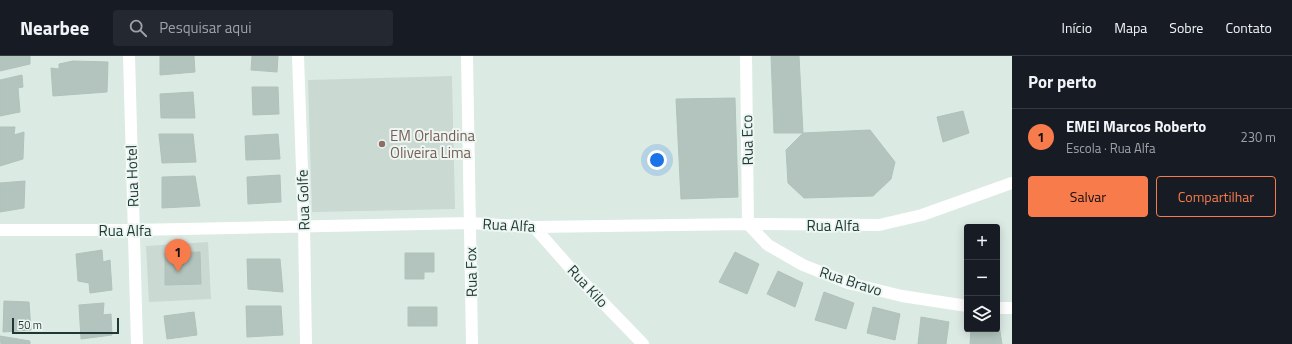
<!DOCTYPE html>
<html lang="pt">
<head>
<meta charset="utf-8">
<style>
	body { margin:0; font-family:"Titillium Web",sans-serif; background:#242831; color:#f1f3f6 }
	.controls { position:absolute; right:12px; bottom:12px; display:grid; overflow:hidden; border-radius:4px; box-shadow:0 2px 10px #0003 }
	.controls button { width:36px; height:36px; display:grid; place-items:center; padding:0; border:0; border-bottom:1px solid #363941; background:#171b24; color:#f1f3f6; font:20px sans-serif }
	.scale { position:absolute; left:12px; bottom:10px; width:107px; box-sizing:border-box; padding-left:4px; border:2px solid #1e3933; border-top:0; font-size:11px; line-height:14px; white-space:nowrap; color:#1e3933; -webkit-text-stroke:3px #edf6f2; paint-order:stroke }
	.you { position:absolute; left:657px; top:104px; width:14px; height:14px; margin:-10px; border:3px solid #fff; border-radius:50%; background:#1a73e8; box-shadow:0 0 0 6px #1a73e833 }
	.badge { display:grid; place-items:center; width:26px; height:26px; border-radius:50%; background:#f87b4c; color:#111; font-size:13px; font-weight:700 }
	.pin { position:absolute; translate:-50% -33px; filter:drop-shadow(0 1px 2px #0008) }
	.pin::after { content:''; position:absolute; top:21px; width:14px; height:12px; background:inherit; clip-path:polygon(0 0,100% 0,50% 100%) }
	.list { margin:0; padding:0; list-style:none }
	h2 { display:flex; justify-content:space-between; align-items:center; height:52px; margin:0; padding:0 16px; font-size:17px }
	h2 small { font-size:13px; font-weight:400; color:#9ea1a6 }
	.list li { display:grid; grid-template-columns:26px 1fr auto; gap:12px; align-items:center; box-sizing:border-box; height:56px; padding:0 16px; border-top:1px solid #363941 }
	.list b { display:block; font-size:15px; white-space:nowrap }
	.list p { margin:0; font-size:13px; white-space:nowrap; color:#9ea1a6 }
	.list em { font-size:13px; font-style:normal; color:#9ea1a6 }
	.actions { display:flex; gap:8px; padding:12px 16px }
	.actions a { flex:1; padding:9px 0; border:1px solid #f87b4c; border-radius:4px; text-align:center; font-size:14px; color:#f87b4c }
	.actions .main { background:#f87b4c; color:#111 }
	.icon { flex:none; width:22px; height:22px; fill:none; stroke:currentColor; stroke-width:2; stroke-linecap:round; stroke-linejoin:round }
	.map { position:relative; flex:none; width:1012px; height:288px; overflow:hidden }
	header { display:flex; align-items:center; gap:24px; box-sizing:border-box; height:56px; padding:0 20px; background:#171b24; border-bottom:1px solid #363941 }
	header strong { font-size:19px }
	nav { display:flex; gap:22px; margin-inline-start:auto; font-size:14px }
	.search { width:280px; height:36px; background:#242831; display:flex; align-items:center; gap:10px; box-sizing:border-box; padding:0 14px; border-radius:4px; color:#9ea1a6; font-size:15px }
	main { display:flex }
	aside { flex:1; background:#171b24 }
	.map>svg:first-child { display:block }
</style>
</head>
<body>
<header>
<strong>Nearbee</strong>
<div class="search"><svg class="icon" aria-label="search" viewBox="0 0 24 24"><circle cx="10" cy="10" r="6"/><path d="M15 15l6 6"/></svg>Pesquisar aqui</div>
<nav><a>Início</a><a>Mapa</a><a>Sobre</a><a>Contato</a></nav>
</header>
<main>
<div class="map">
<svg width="1012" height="288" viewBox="0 0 1012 288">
	<rect width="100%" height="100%" fill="#dceae4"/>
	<!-- built -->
	<path fill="#cbd9d3" d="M452,20L455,153L312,156L308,24Z
		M208,186L211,243L149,246L146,190Z"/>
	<!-- building -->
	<path fill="#b2c4bd" stroke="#afc3bb" d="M0,0H30V8L0,15Z
		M160,0H194L195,16L160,19Z
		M252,0H278L277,16L251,14Z
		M771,0H799L803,77H774Z
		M73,5L108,6L107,36L53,40L51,12L59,13V8Z
		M22,19L23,31L18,32L20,56L0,60V24Z
		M252,31H278L279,58L253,59Z
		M193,36L195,62H161L160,38Z
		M735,42L738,141L681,143L676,43Z
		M963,55L969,77L943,86L937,61Z
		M0,71H15L14,79L24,76L23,103L0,110Z
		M870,74L895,106L891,123L873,140L804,142L788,127L786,94L803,77Z
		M159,78H193L196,106L162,107Z
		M278,78L280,103L246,104L245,80Z
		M280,119L281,146L248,148L247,121Z
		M195,120L200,150L162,152V121Z
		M25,125L24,152L0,156V127Z
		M102,194L103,206L110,204L112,234L90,237L89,227L78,225L76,198Z
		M200,196L201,228L165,229V197Z
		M735,196L759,208L747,238L719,226Z
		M405,197H434V216H424V223H405Z
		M247,203H280L283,236L248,233Z
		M778,215L803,227L795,251L767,238Z
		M824,236L854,247L846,273L815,264Z
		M4,245L29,246L31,274L3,276Z
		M104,247L103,259L111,258L112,279L81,283L79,249Z
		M246,250H281L283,279L247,281Z
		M408,251H437V270H408Z
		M873,251L900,258L895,284L867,277Z
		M194,256L197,279L167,283L164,260Z
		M921,261L949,266L946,288H918Z
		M997,268L999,269L1002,288H970L971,273H997Z
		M0,280L30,285V288H1Z"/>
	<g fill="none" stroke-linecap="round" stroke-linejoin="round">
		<!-- minor -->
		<path stroke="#fff" stroke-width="12" d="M129,0L137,288
			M298,0L304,170L306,288
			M467,0L472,288
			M746,0L748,168L768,189L803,209L848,227L902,240L967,250
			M534,171L580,223L643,288
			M0,174H134L470,167L534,171L748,168L879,169L922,159L1012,127
			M997,252H1012"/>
	</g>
	<!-- markers -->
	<circle fill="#8d6e63" stroke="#edf6f2" stroke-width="1.5" cx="382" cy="88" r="4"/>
	<g text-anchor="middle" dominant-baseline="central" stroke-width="4" stroke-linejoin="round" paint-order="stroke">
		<!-- education labels -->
		<g font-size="15" fill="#785e54" stroke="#edf6f2" text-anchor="start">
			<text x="390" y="79">EM Orlandina<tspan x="390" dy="17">Oliveira Lima</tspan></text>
		</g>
		<!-- street labels -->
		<g font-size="15" fill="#1e3933" stroke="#edf6f2">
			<text transform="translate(747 84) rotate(-91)">Rua Eco</text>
			<text transform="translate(132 120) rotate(-92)">Rua Hotel</text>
			<text transform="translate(303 144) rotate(-92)">Rua Golfe</text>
			<text transform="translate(509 169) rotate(3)">Rua Alfa</text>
			<text x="833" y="169">Rua Alfa</text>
			<text x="125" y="174">Rua Alfa</text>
			<text transform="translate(471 216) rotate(-91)">Rua Fox</text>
			<text transform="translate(851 225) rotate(18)">Rua Bravo</text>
			<text transform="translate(588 230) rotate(47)">Rua Kilo</text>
		</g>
	</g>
</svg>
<div class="controls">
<button>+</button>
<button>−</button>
<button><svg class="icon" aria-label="layers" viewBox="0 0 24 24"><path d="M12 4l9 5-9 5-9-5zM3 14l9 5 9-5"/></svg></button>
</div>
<div class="scale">50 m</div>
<div class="you"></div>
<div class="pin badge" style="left:178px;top:216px">1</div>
</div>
<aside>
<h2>Por perto<small></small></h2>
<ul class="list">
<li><span class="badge">1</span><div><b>EMEI Marcos Roberto</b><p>Escola · Rua Alfa</p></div><em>230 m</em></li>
</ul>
<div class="actions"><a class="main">Salvar</a><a>Compartilhar</a></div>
</aside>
</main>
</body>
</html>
